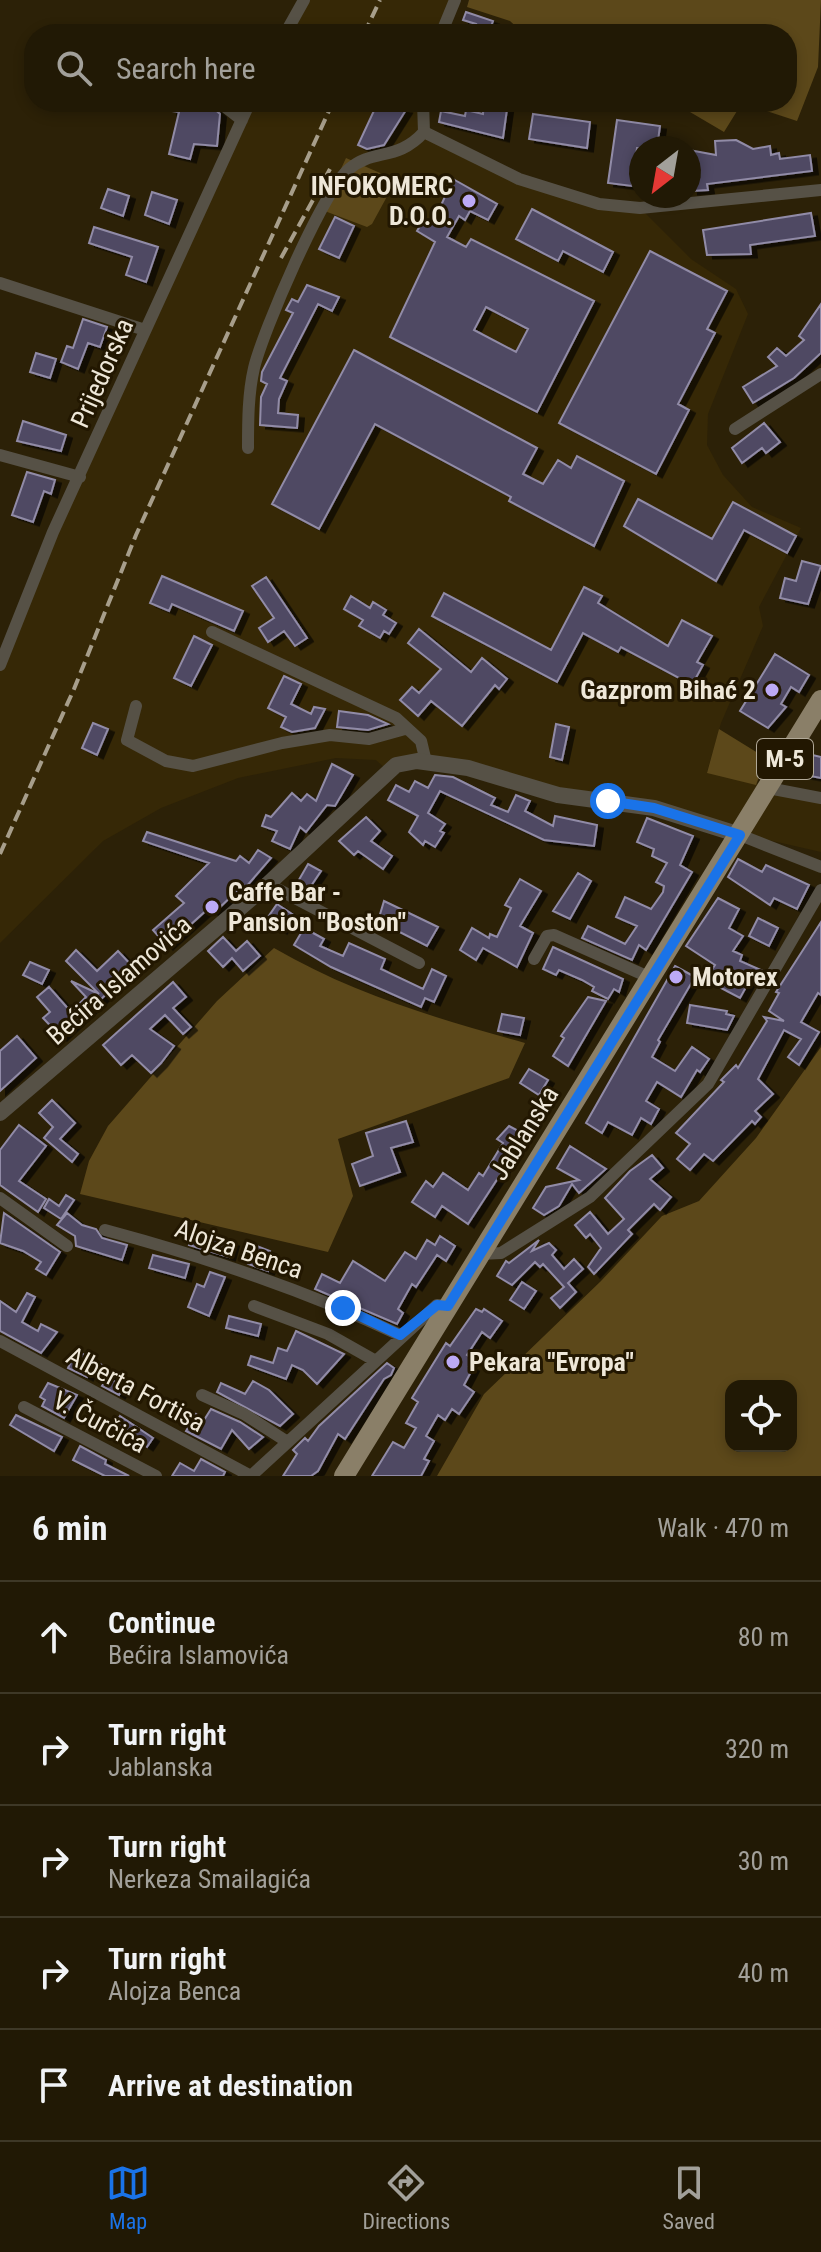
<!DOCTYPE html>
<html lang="en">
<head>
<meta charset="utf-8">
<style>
	body { margin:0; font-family:"Roboto Condensed",sans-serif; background:#2d2613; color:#f1f3f6 }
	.controls { position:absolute; right:24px; bottom:24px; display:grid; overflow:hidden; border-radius:16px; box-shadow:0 4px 12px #0003 }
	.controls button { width:72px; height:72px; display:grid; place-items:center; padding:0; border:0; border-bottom:2px solid #3e3827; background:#211905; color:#f1f3f6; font:40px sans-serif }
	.compass { position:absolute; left:629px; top:136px; width:72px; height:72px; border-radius:50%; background:#211905; box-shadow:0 4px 12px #0003; rotate:211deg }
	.stop { position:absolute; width:24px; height:24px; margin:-18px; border:6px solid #1a73e8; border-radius:50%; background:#fff }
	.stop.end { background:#1a73e8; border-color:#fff; box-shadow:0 2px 8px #0008 }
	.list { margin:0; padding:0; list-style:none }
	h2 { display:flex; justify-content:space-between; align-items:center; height:104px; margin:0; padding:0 32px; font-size:34px }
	h2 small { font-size:26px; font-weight:400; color:#a2a09a }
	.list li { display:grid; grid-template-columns:52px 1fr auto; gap:24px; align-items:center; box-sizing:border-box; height:112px; padding:0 32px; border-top:2px solid #3e3827 }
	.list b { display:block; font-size:30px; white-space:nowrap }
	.list p { margin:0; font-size:26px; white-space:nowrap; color:#a2a09a }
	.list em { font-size:26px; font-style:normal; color:#a2a09a }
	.icon { flex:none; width:44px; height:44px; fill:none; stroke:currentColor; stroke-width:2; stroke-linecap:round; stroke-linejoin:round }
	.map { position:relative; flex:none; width:821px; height:1476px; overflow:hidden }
	.search { position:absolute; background:#211905; box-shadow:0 4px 12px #0003; left:24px; right:24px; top:24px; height:88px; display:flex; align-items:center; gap:20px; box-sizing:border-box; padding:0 28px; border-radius:32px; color:#a2a09a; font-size:30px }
	.sheet { height:664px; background:#211905 }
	nav { display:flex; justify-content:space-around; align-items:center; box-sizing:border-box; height:112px; border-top:2px solid #3e3827; background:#211905; font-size:22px; color:#a2a09a }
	nav a { display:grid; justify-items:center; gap:4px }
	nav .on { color:#1a73e8 }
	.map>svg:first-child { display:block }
</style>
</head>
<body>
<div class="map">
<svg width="821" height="1476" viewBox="0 0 821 1476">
	<defs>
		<filter id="shadow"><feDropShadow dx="6" dy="3.5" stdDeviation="0" flood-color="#0009"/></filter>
	</defs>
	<rect width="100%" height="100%" fill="#2c2107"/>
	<!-- built -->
	<path fill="#362806" d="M304,0H455L441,34H285Z
		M250,102H423L424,132L519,179L640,208L691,259L736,289L748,314L708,414L707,445L723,475L752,507L801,528L759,607L763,626L721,723L707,772L821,798V852L426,762L388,771L376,760L336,758L238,778L161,808L103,841L0,943V668L28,592Z"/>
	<!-- green -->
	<path fill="#5c481a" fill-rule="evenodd" d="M469,0H821L818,67L797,121L742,103L724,132L673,102H787V34H524L510,21L467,7Z
		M346,158L396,180L372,224L367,227L322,210Z
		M719,729L766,758L756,785L707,773Z
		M274,948C353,994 438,1019 525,1043L509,1078L338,1139L353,1196L328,1252L80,1194L89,1161L108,1126L217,1001Z
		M821,1047V1476H437L484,1394L601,1281L662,1216L699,1201L756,1138ZM731,1386H791V1446H731Z"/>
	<!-- building -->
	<path fill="#4f4a63" stroke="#918ba7" stroke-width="2" fill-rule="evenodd" filter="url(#shadow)" d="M466,12L493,21L488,34H472L476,24L463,20Z
		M172,102L210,105L220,114L217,146L194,144L190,159L169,154L179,112L171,111Z
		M378,102H406L402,109L406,110L384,145L367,149L358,145Z
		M484,102H508L503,138L439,122L441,111L465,116L466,110L483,114Z
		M533,114L590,122L587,148L529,139Z
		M617,120L660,126L657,148H637L632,186L608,183Z
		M736,140L753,149L770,146L771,155L779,153L780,159L810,155L812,171L707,184L708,190L692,191L689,150L716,155L715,141Z
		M453,179L497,204L488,220L470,211L465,220L459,216L447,237L466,247L471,239L594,301L537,412L390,337L435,242L417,231L425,218L433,223ZM486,307L528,329L516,352L474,330Z
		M108,189L129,196L123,216L101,208Z
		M152,192L177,200L169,224L145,215Z
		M532,209L613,252L603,272L563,251L558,261L516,239Z
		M811,213L815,236L750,245L751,254L707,255L703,230Z
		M335,217L354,226L339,258L319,249Z
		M94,227L158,247L146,282L126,275L132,257L89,243Z
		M650,251L727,291L707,329L715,333L678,404L689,410L656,474L559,423Z
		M307,285L339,297L332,311L318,304L280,378L287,381L279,399L278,413L298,415L297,428L260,425L261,397L267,384L261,381L262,372L293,313L286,310L292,299L298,302Z
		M821,304V353L794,378L753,403L743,387L777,366L768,357L777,348L786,356L804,340L799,336Z
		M83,319L107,327L100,347L88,343L78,369L61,362L67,346L73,348Z
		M354,350L537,448L523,474L543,484L558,460L571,468L577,456L624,481L594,546L509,501L511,497L375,424L319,529L272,504Z
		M36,353L56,359L50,378L30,372Z
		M23,421L66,435L61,451L17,441Z
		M764,423L780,442L766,453L762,448L742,463L732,448Z
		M27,472L55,480L51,494L44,491L33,522L12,515Z
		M638,499L712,539L733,502L796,536L787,553L744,530L716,581L624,526Z
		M802,561L821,566L808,604L780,598L785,578L796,581Z
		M162,576L243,611L234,631L172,604L169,611L150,603Z
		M266,577L307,638L295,646L284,631L268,642L259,628L274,618L252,586Z
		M584,587L602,596L598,603L668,646L682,620L712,636L697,662L703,665L692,685L621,647L618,652L583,633L557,682L432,616L444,593L551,650Z
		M351,596L370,608L373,602L386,610L383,615L396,623L389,634L384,631L380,638L359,626L363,620L344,609Z
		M419,629L471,672L482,658L507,679L499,689L495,685L462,726L431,701L418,716L400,700L412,687L419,693L441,669L408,643Z
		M194,636L212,645L191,686L174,678Z
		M775,654L809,675L799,692L791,687L781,704L786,707L768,728L740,711Z
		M284,676L301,684L291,704L311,714L314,707L325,709L315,728L292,732L281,727L286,717L268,708Z
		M339,711L368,715L388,724L368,730L337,727Z
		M93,723L108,729L97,755L82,748Z
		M556,724L569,727L562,760L550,757Z
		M804,753L821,757V778L800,774Z
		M332,764L353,775L335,806L327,805L306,832L300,827L290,849L272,841L277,831L262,826L266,815L271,817L292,793L301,801L307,794L316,801Z
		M435,775L453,777L495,798L491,805L508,812L516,795L530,801L525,811L553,826L555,816L597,825L594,846L544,840L440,791L428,813L445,824L440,831L444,833L435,847L425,841L423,845L409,832L418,816L388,800L396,785L409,792L415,781L428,788Z
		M366,817L380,831L371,841L392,856L383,869L358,851L354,855L339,841Z
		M647,818L693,836L680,865L692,872L646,950L639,945L632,960L582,938L588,926L625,944L637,926L616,917L625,897L651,909L663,892L664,886L656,882L667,863L652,856L654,849L637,842Z
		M147,832L236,861L240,856L249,863L258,850L271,858L246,887L243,885L214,913L209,908L167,946L153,930L184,903L176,896L209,863L143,841Z
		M738,859L762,872L766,865L809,885L797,909L774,898L770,905L728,877Z
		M308,864L321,871L307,892L296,885Z
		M578,873L591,881L570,919L553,911Z
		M520,879L541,891L520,926L533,933L517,967L483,948L476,960L460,950L472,928L489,938L490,934L497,937L511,908L505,905Z
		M718,898L739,909L729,928L743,936L733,951L742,955L740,961L763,971L758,981L751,978L740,998L721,988L725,979L711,971L715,965L686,946Z
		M384,901L438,927L427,946L378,921Z
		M277,904L292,914L281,930L266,920Z
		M758,918L778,928L769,946L749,936Z
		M821,922V995L818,993L801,1022L819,1032L799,1065L788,1057L801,1039L784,1030L758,1079L773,1094L755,1111L761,1117L755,1124L752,1121L713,1161L704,1154L690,1170L677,1159L690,1144L676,1133L724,1082L721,1080L736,1065L738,1068L767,1021L764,1017L784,1021L769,1011L779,993L776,992Z
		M304,928L324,939L320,946L343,956L349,943L385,959L381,969L423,989L432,969L446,976L434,1002L425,998L421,1007L331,967L294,945Z
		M223,937L236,951L247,941L260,956L243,971L232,958L223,967L208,951Z
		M553,947L623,979L619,992L614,989L608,999L592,991L594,987L582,980L559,970L556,975L543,969Z
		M76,950L97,971L118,951L134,968L61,1037L43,1018L50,1012L37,997L49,987L71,1012L86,997L71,981L99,994L66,961Z
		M30,962L49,970L42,984L23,975Z
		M675,966L695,977L658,1040L660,1042L652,1057L675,1071L692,1047L709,1059L700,1072L697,1070L681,1097L657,1082L646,1101L659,1109L651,1124L641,1118L632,1135L608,1122L602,1133L586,1123Z
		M173,982L186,997L173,1008L191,1027L183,1034L165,1015L150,1029L174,1046L161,1063L151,1073L132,1055L121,1065L103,1045Z
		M588,997L606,1001L568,1066L553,1056L564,1038L561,1036Z
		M690,1005L727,1011L726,1014L734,1016L727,1030L687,1023Z
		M502,1014L524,1018L520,1035L498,1031Z
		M17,1036L36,1058L0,1091V1051Z
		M529,1069L548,1080L539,1095L520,1083Z
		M52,1100L75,1123L60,1139L78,1154L72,1162L44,1138L53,1127L39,1113Z
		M406,1121L413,1142L391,1148L400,1172L360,1186L352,1164L373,1156L366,1133Z
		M19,1125L46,1146L19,1181L46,1199L38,1212L0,1185V1150Z
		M509,1126L526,1135L468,1224L442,1206L435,1217L412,1202L426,1181L433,1187L443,1173L468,1190L479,1173L483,1176L503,1143L497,1139Z
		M570,1146L606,1169L579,1193L572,1184L559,1206L544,1215L533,1208L546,1187L579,1180L557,1168Z
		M652,1155L663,1168L650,1179L671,1197L660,1210L654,1204L628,1230L632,1234L594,1274L588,1267L601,1248L590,1234L586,1238L575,1225L590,1212L608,1234L624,1219L605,1198L630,1171Z
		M66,1195L74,1200L61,1219L44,1208L49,1199L59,1206Z
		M4,1213L60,1252L46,1275L36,1269L41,1262L23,1251L0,1243Z
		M67,1213L82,1225L96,1229L102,1238L127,1245L122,1260L76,1246L75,1236L57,1225Z
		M193,1232L233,1243L229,1257L189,1245Z
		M440,1236L455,1246L446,1261L437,1255L416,1287L412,1284L398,1309L403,1313L397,1324L315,1289L322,1274L340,1283L353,1261L385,1281L405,1252L416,1259L427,1240L435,1245Z
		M539,1240L532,1251L549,1243L556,1250L552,1255L564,1269L574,1259L583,1269L568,1283L576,1292L560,1308L551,1298L564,1287L543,1264L540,1267L535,1262L512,1285L497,1276L506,1261L509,1263Z
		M254,1245L270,1251L268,1258L272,1260L268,1271L248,1264Z
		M153,1255L189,1264L185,1278L149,1268Z
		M210,1272L225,1277L209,1316L188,1307L197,1284L204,1287Z
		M522,1282L536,1291L524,1309L510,1300Z
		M27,1293L35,1297L22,1322L38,1331L41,1324L57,1332L41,1353L0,1331V1301L16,1312Z
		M476,1309L482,1312L484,1309L502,1321L490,1338L482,1332L467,1355L473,1359L469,1366L473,1368L464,1385L474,1392L459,1414L452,1409L445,1420L438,1415L426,1436L434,1441L424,1459L429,1461L421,1476H372L393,1442L404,1448L416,1428L406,1423L418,1402L412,1398L446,1343L450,1346Z
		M229,1316L261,1324L258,1336L226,1328Z
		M296,1331L344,1354L317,1384L303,1370L292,1365L286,1379L248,1365L251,1356L273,1363L278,1348L287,1351Z
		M76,1350L116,1373L112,1380L124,1387L119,1395L102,1386L107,1379L91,1369L87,1377L68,1368Z
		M387,1363L394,1368L391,1375L384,1379L345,1439L338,1434L318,1471L311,1476H283L297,1454L293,1450L305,1438L308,1441L319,1426Z
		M253,1381L269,1390L293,1414L280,1426L217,1392L221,1383L245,1394Z
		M48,1383L77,1395L64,1418L42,1406L45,1400L40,1397Z
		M211,1409L240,1422L263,1437L249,1449L232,1430L221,1449L186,1431L196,1414L204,1420Z
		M16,1415L62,1437L54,1451L10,1425Z
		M120,1416L153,1438L147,1447L114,1426Z
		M80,1446L106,1460L105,1464L129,1476H105L73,1460Z
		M201,1459L225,1472L223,1476H172L180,1463L194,1471Z"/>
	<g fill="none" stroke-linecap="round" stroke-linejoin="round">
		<!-- minor -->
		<path stroke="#565146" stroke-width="12" d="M285,34L304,0
			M441,34L455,0
			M219,102L242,120
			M423,102L424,132
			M424,132L519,179L599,204L640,208L821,190
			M0,283L145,330
			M735,429L821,374
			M248,448C248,422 248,394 254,368C263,331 322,193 349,169C373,148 397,162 424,132
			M0,455L80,477
			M212,632L396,718L421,741L426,762
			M0,665L53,532L250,102
			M136,706L127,740L166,761L193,766L282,743L330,735L369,739L405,729
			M768,788L821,798
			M740,835L821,867
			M268,884L419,963
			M534,959L547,936L554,935L651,978
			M0,1198L67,1246
			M105,1230C206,1257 305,1290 400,1335
			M480,1254L501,1253L590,1197L708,1084L821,890
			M254,1306L328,1334L374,1360
			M0,1341L251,1476
			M202,1395L244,1414L286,1441
			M24,1407L156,1476
			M251,1476L437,1305L448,1306"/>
		<!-- tertiary -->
		<path stroke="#565146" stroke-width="16" d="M0,1113L268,884L396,765L417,761L468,768L558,795L654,808L740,835"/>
		<!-- primary -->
		<path stroke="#8a7f68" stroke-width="20" d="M344,1476L821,700"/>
		<!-- rail -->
		<path stroke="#a79e8b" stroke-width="4" stroke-dasharray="12 6" stroke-linecap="butt" d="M364,34L380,0
			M281,258L330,169
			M0,854L74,689L136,535L333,102"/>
	</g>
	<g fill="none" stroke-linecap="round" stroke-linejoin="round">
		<!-- route -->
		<path stroke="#1a73e8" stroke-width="10" d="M343,1308L400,1335L437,1305L448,1306L740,835L654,808L608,801"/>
	</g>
	<!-- markers -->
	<g fill="#bcaaf5" stroke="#221701" stroke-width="3">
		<circle cx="469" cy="201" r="8"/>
		<circle cx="772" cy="690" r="8"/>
		<circle cx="212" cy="907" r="8"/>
		<circle cx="676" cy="977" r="8"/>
		<circle cx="453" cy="1362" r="8"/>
	</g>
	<g text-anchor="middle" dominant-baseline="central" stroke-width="6" stroke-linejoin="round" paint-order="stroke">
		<!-- shield labels -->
		<rect fill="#221701" stroke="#b1a998" stroke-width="2" x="757" y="739" width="56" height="40" rx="6"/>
		<g font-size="24" font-weight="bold" fill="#eee7d8">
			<text x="785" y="759">M-5</text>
		</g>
		<!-- poi labels -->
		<g font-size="26" font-weight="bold" fill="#eee7d8" stroke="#221701" text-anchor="start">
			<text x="453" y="186" text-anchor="end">INFOKOMERC<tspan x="453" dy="30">D.O.O.</tspan></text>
			<text x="756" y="690" text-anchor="end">Gazprom Bihać 2</text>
			<text x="228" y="892">Caffe Bar -<tspan x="228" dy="30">Pansion "Boston"</tspan></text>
			<text x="692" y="977">Motorex</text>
			<text x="469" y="1362">Pekara "Evropa"</text>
		</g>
		<!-- street labels -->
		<g font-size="26" fill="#eee7d8" stroke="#221701">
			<text transform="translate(102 373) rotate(-66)">Prijedorska</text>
			<text transform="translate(119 980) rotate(-41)">Bećira Islamovića</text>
			<text transform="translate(524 1133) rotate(-58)">Jablanska</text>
			<text transform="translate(239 1249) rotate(19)">Alojza Benca</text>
			<text transform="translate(136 1389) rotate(28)">Alberta Fortisa</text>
			<text transform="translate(100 1422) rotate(28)">V. Čurčića</text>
		</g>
	</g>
</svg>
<div class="controls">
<button><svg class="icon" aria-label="locate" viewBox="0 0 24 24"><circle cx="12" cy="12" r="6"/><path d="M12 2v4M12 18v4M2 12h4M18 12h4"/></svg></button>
</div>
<svg class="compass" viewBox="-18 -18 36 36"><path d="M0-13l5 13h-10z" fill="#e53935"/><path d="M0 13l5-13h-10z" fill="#a2a09a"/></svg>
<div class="stop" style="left:608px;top:801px"></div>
<div class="stop end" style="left:343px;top:1308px"></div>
<div class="search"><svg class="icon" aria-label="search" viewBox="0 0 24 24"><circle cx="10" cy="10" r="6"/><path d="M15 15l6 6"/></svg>Search here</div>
</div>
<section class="sheet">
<h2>6 min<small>Walk · 470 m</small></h2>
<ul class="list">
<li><svg class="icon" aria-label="ahead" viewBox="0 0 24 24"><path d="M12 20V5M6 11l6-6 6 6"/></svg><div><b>Continue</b><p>Bećira Islamovića</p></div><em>80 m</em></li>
<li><svg class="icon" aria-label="right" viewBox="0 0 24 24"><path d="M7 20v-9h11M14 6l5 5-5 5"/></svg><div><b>Turn right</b><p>Jablanska</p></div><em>320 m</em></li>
<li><svg class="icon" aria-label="right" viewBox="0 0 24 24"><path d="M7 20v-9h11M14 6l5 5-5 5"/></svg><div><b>Turn right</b><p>Nerkeza Smailagića</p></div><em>30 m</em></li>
<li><svg class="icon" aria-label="right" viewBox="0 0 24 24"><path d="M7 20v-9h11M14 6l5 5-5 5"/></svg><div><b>Turn right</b><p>Alojza Benca</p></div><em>40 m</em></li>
<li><svg class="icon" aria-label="arrive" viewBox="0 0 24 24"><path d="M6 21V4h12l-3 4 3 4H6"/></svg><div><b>Arrive at destination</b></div></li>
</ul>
</section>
<nav>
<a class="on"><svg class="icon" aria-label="map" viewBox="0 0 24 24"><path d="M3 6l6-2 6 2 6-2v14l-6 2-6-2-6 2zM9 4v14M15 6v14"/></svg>Map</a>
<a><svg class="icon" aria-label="directions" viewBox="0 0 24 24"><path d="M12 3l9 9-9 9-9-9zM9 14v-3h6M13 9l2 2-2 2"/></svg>Directions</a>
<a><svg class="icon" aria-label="saved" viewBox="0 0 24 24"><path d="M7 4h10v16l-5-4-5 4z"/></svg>Saved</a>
</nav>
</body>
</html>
